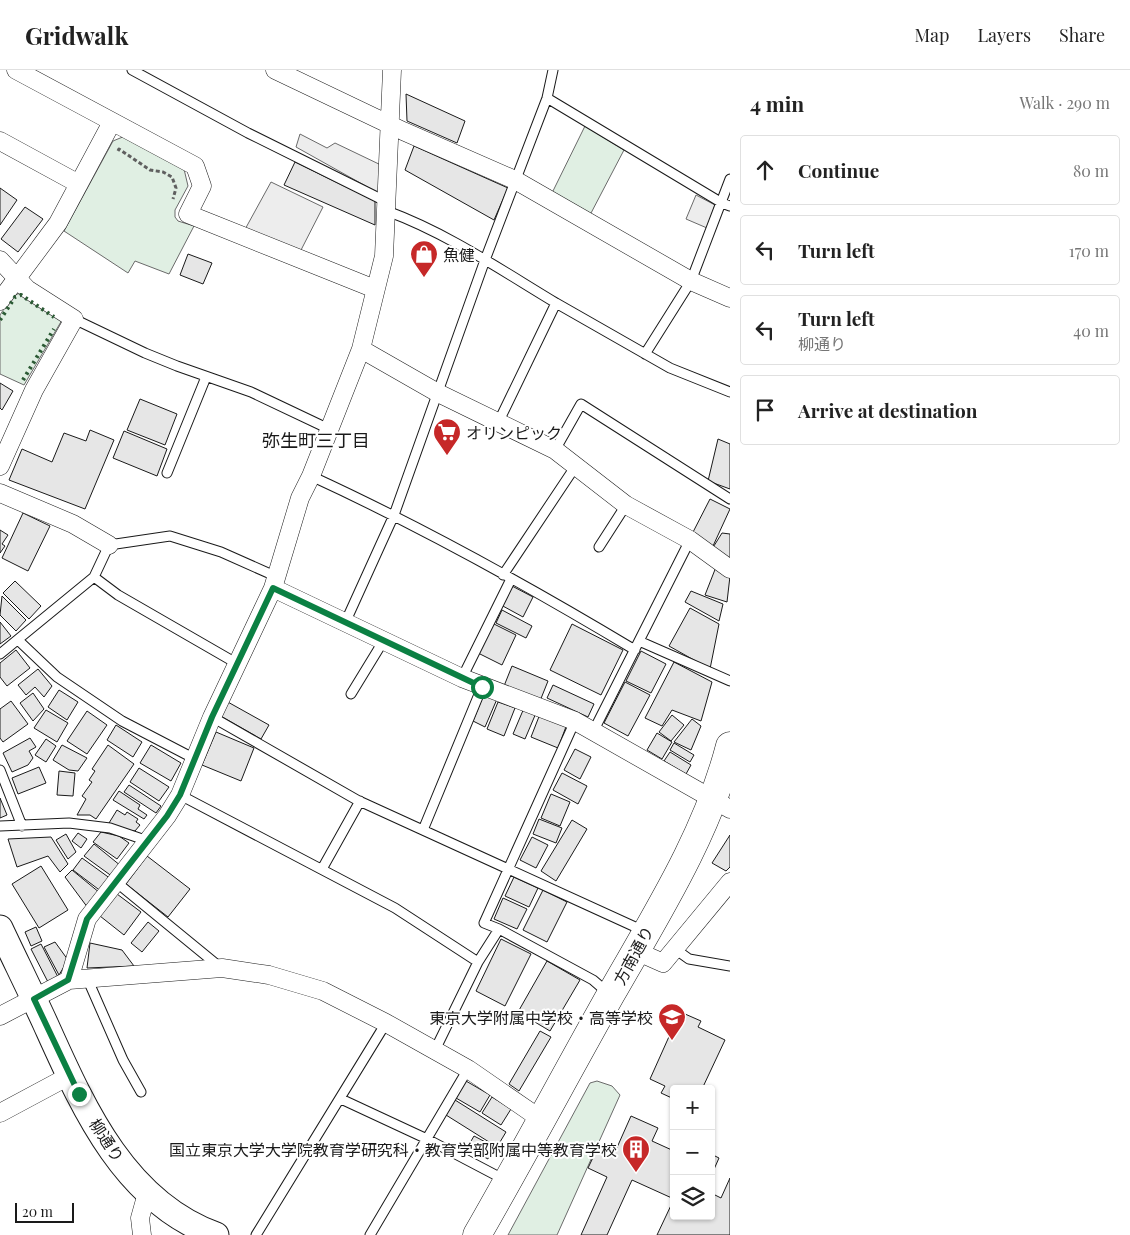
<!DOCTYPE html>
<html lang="en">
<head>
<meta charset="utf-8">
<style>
	body { margin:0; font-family:"Playfair Display","Noto Sans JP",serif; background:#f6f6f6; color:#222 }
	.controls { position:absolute; right:15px; bottom:15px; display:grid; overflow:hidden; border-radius:5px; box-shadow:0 1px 4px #0004 }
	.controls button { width:45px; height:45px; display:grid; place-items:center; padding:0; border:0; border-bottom:1px solid #e0e0e0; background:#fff; color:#222; font:25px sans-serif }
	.scale { position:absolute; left:15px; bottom:12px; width:59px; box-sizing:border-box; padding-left:5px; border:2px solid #1a1a1a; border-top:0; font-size:14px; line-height:18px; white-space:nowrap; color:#1a1a1a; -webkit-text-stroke:4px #fff; paint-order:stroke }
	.stop { position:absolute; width:15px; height:15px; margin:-11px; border:4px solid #0b8043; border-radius:50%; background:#fff }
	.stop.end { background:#0b8043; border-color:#fff; box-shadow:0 1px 5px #0008 }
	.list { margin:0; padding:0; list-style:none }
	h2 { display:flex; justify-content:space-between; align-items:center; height:65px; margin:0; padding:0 20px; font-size:21px }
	h2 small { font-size:16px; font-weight:400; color:#767676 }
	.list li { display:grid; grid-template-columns:32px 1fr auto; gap:15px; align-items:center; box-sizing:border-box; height:70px; margin:0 10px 10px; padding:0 10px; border:1px solid #e0e0e0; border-radius:5px }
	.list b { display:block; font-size:19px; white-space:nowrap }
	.list p { margin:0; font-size:16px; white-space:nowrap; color:#767676 }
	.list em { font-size:16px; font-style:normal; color:#767676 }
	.icon { flex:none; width:28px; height:28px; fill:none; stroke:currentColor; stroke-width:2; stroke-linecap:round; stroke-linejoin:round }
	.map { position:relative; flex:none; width:730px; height:1165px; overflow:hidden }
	header { display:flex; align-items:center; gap:30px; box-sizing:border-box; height:70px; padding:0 25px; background:#fff; border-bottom:1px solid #e0e0e0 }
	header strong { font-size:24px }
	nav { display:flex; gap:28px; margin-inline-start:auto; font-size:18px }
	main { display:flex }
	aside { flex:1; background:#fff }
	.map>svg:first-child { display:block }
</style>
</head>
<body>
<header>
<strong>Gridwalk</strong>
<nav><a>Map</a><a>Layers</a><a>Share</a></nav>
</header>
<main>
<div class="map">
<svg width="730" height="1165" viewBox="0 0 730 1165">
	<rect width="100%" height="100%" fill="#fff"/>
	<!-- green -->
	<path fill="#e0efe3" stroke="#6a6a6a" d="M585,56L624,80L590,145L552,123Z
		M125,66L184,99L188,116L175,140V147L178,151L194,156L169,204L135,191L128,203L64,161L113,71Z
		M22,223L62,250L24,315L0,304V245L13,225Z
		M597,1011L612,1016L620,1025L557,1165H508L590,1013Z"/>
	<!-- parking -->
	<path fill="#ededed" stroke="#6a6a6a" d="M300,64L327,78L335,73L383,96L380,124L296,77Z
		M271,112L323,137L300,182L243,163Z
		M696,125L715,135L707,158L686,149Z"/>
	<!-- building -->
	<path fill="#e6e6e6" stroke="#1a1a1a" d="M406,24L465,51L457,73L407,51Z
		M414,76L508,118L494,150L405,100Z
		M295,92L375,131V155L284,115Z
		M0,118L17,130L0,155Z
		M25,137L43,149L18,182L1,169Z
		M188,184L212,193L203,214L180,205Z
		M0,313L13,321L2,340L0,338Z
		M140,329L177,344L165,375L127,360Z
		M90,360L114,370L85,439L9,410L22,379L52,392L64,363L86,371Z
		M124,361L167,379L157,406L113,388Z
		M718,369L730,374V419L708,411Z
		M710,429L730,439L713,476L691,466Z
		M23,443L50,456L28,501L2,488Z
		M0,460L8,465L2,474L5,476L0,483Z
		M722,463L730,464V491L712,479Z
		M716,497L730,506L727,532L705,525Z
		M15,511L41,536L29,549L3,523Z
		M512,516L533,527L523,547L501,535Z
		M691,521L723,534L719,551L685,532Z
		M2,526L26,550L16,561L0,545Z
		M690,538L719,554L710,599L669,576Z
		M502,540L532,556L526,568L496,553Z
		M0,552L11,566L0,574Z
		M492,553L516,565L502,595L478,583Z
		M572,554L623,580L601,625L550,600Z
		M16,580L30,598L7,616L0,607V593Z
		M641,581L666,594L651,623L626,611Z
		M674,592L712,612L701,651L672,640L662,656L645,648Z
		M512,596L548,611L540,631L504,616Z
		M38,599L52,616L44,627L35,617L26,625L18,615Z
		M625,612L650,625L628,666L604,653Z
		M553,615L594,634L588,647L547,628Z
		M59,620L78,632L67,650L48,637Z
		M33,623L44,639L33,651L20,633Z
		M484,624L497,629L485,657L473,651Z
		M11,631L28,654L3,672L0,668V639Z
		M226,631L269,655L261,669L219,645Z
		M498,632L515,638L504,666L487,659Z
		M524,638L536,643L525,669L513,664Z
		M46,640L68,653L57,672L34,658Z
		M87,641L107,655L87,684L67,671Z
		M540,644L567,654L558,678L531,667Z
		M672,645L684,655L671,671L659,662Z
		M692,649L701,656L691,680L674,672Z
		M116,655L142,672L133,687L107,670Z
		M216,662L254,678L241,711L202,695Z
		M657,663L672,672L662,689L647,680Z
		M30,668L36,677L29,681L33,688L28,695L12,702L3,683Z
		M46,669L56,676L46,692L35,685Z
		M674,673L694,685L690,692L670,680Z
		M62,675L87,688L78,701L69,700L53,690Z
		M108,675L134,694L96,749L90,745H77L86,729L82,726L92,712L89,710L95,701L92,699Z
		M151,675L181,693L171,711L140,693Z
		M575,679L591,687L580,709L564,700Z
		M670,682L691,695L686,704L664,691Z
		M39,697L46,713L18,724L12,708Z
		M139,698L169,717L159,731L130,712Z
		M59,701L75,703L73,726L57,725Z
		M562,703L587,716L578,734L553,720Z
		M129,715L161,736L156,743L124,722Z
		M119,721L140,735L138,739L147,745L144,749L113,730Z
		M551,724L570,732L560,756L541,748Z
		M0,728L7,745L0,748Z
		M117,740L125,745L127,742L138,749L136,752L140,755L135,761L118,759L109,753Z
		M539,749L562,758L556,773L533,764Z
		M572,750L587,759L556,811L541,801Z
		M101,762L119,766L129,773L117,789L93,772Z
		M78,763L87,769L81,778L72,771Z
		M66,764L76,782L68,789L56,770Z
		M730,765V797L726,801L712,793Z
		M51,767L68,794L60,802L48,786L17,797L8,769Z
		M532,767L548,775L536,798L520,790Z
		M94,774L121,796L113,807L84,786Z
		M147,786L190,819L168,847L126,814Z
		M82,788L111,809L102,822L73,800Z
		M41,796L68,840L39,858L12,814Z
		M72,800L100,823L88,838L65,807Z
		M514,807L538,818L529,837L505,826Z
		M543,820L567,832L547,872L523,860Z
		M117,824L141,842L124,865L100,846Z
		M503,828L527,839L517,859L494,849Z
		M148,852L159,861L142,882L131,873Z
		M36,857L42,871L31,876L25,862Z
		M501,869L531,884L505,936L476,921Z
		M55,872L68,890L59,905L44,877Z
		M90,873L122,880L134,896L87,898Z
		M41,874L59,909L49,914L31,879Z
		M547,891L580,910L550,961L518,942Z
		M685,944L701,951L698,957L725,970L702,1019H674V1029L661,1023L665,1016L650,1009L676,951L681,953Z
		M540,961L551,967L519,1021L509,1014Z
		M466,1011L490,1025L480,1042L456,1028Z
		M492,1027L511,1039L501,1055L482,1043Z
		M455,1030L506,1062L497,1077L446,1045Z
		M631,1046L658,1058L652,1071L674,1081V1129L632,1110L607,1165H581L607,1107L588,1098L599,1075L615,1082Z
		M474,1066L495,1077L488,1089L467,1078Z
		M711,1084L719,1088L711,1106Z
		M730,1108V1165H657L674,1129V1146H711V1123L721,1128Z"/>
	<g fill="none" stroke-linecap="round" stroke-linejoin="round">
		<!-- lane casing -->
		<g stroke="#1a1a1a" stroke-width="11">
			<path id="lane" d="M132,0L248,63L387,132
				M547,28L722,133L730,136
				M387,141C447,163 501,200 556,233
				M74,249L145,283L177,296L251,322L329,359
				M645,284L691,211L730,109
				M498,353L556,233L670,298L730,322
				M555,380L581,334L730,429
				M167,403L206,307
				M311,406C422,457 530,517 635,580
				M599,477L626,435
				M503,505L575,397
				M94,507L118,525L236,593
				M345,553L394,445L485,190L547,28L553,0
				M18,570L57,607L122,651L195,689
				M639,571L730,611
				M0,584L94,507L109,475L170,466L221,482L275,506
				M462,608L511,509
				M351,624L384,570
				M212,647L357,730L644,861
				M594,660L690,470
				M0,700L22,756
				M180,725L395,838L478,892
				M0,756L69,753L110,758L148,771
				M423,760L482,617
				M322,799L360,731
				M116,812L221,898
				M499,859L593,910L608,923
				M675,879L689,889L730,896
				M87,908L123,990L141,1022
				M435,980L478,892L499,859L484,853L575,651
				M341,1029L427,1069L505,1110
				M256,1165L386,953
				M370,1165L468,999"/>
		</g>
		<!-- street casing -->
		<g stroke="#1a1a1a" stroke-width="19">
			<path id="street" d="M16,0L195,96L202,116L188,144L375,219
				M275,0L403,61L515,110L691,211L730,228
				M0,71L79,114
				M0,190L27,219L74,249L34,320L0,396
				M0,231L58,153L112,52
				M361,279L438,323L555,380L626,435L690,470L730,499
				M0,423L73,454L109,475
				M273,518L462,608L575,651L730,739
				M636,881L663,893L730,812
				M69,910L87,849L167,746L180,725L212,647L273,518L300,428L311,406L361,279L384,186L392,0
				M0,946L69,910L222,898L269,905L323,921L386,953L468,999L542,1050
				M0,1043L69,1006
				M142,1165L140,1148L147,1123"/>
		</g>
		<!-- secondary casing -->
		<g stroke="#1a1a1a" stroke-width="27">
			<path id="secondary" d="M0,858C15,890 31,922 46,955C83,1037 124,1132 216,1165"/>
		</g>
		<!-- primary casing -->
		<g stroke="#1a1a1a" stroke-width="29">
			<path id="primary" d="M477,1165C523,1085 566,1004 611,924C656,845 707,765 730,676"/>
		</g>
		<!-- path -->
		<path stroke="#5f5f5f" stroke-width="3" stroke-dasharray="4 2.5" stroke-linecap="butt" d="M118,81L119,79L150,100L163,102L172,107L176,118L173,129"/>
		<!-- lane -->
		<use href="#lane" stroke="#fff" stroke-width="9"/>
		<!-- street -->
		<use href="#street" stroke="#fff" stroke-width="18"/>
		<!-- secondary -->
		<use href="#secondary" stroke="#fff" stroke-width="25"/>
		<!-- primary -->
		<use href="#primary" stroke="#fff" stroke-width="28"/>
		<!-- hedge -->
		<path stroke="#2b5a34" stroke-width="4" stroke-dasharray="2.5 4" stroke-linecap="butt" d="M0,250L15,227L21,225L54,247
			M23,310L54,259"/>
	</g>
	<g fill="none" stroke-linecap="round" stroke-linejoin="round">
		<!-- route -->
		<path stroke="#0b8043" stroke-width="6" d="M79,1024L34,929L68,910L87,849L167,746L180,725L212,647L273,518L482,617"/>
	</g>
	<!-- icons -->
	<defs>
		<g id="shop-pin" transform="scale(1.4375)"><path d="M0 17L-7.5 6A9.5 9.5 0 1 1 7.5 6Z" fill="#c62828" stroke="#fff"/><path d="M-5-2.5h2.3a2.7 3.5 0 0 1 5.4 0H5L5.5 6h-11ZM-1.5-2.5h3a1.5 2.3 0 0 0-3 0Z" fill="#fff"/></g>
		<g id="supermarket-pin" transform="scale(1.4375)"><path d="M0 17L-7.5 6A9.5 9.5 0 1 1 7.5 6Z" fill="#c62828" stroke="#fff"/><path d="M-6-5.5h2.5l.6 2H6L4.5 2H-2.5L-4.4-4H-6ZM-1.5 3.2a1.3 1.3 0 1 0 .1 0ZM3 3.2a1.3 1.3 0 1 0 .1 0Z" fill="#fff"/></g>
		<g id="school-pin" transform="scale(1.4375)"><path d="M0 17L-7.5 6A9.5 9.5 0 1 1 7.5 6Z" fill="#c62828" stroke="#fff"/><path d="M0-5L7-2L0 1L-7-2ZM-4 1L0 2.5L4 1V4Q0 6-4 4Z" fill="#fff"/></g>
		<g id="building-pin" transform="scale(1.4375)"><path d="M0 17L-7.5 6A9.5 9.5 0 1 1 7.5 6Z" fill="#c62828" stroke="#fff"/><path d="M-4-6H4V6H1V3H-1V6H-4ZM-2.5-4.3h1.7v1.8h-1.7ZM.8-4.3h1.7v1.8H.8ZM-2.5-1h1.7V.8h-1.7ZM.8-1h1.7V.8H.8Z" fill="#fff"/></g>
	</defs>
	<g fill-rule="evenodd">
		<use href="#shop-pin" x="424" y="184"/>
		<use href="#supermarket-pin" x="447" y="362"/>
		<use href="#school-pin" x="672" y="947"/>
		<use href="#building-pin" x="636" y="1079"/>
	</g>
	<g text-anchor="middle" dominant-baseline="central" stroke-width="4" stroke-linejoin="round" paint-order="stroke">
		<!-- poi labels -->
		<g font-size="16" fill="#1a1a1a" stroke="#fff" text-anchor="start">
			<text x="443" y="184">魚健</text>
			<text x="466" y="362">オリンピック</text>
			<text x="653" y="947" text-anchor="end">東京大学附属中学校・高等学校</text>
			<text x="617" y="1079" text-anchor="end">国立東京大学大学院教育学研究科・教育学部附属中等教育学校</text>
		</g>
		<!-- street labels -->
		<g font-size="16" fill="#1a1a1a" stroke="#fff">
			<text transform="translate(633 885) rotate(-61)">方南通り</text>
			<text transform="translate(107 1070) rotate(57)">柳通り</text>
		</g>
		<!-- neighbourhood labels -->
		<g font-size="18" fill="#1a1a1a" stroke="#fff">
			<text x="316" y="370">弥生町三丁目</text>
		</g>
	</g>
</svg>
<div class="controls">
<button>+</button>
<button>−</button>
<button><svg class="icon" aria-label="layers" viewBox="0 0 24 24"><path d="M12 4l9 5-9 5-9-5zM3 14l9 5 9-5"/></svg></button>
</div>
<div class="scale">20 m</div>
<div class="stop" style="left:482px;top:617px"></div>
<div class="stop end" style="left:79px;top:1024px"></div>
</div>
<aside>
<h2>4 min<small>Walk · 290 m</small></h2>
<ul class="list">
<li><svg class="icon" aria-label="ahead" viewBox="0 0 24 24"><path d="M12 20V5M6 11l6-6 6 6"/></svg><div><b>Continue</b></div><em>80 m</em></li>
<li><svg class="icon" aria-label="left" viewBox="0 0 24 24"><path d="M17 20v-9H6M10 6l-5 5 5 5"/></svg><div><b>Turn left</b></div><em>170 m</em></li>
<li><svg class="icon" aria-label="left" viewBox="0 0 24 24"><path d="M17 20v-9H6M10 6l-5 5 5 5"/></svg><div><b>Turn left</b><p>柳通り</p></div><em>40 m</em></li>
<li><svg class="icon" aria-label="arrive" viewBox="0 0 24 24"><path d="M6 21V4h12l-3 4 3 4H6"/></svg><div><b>Arrive at destination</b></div></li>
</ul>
</aside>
</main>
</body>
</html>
